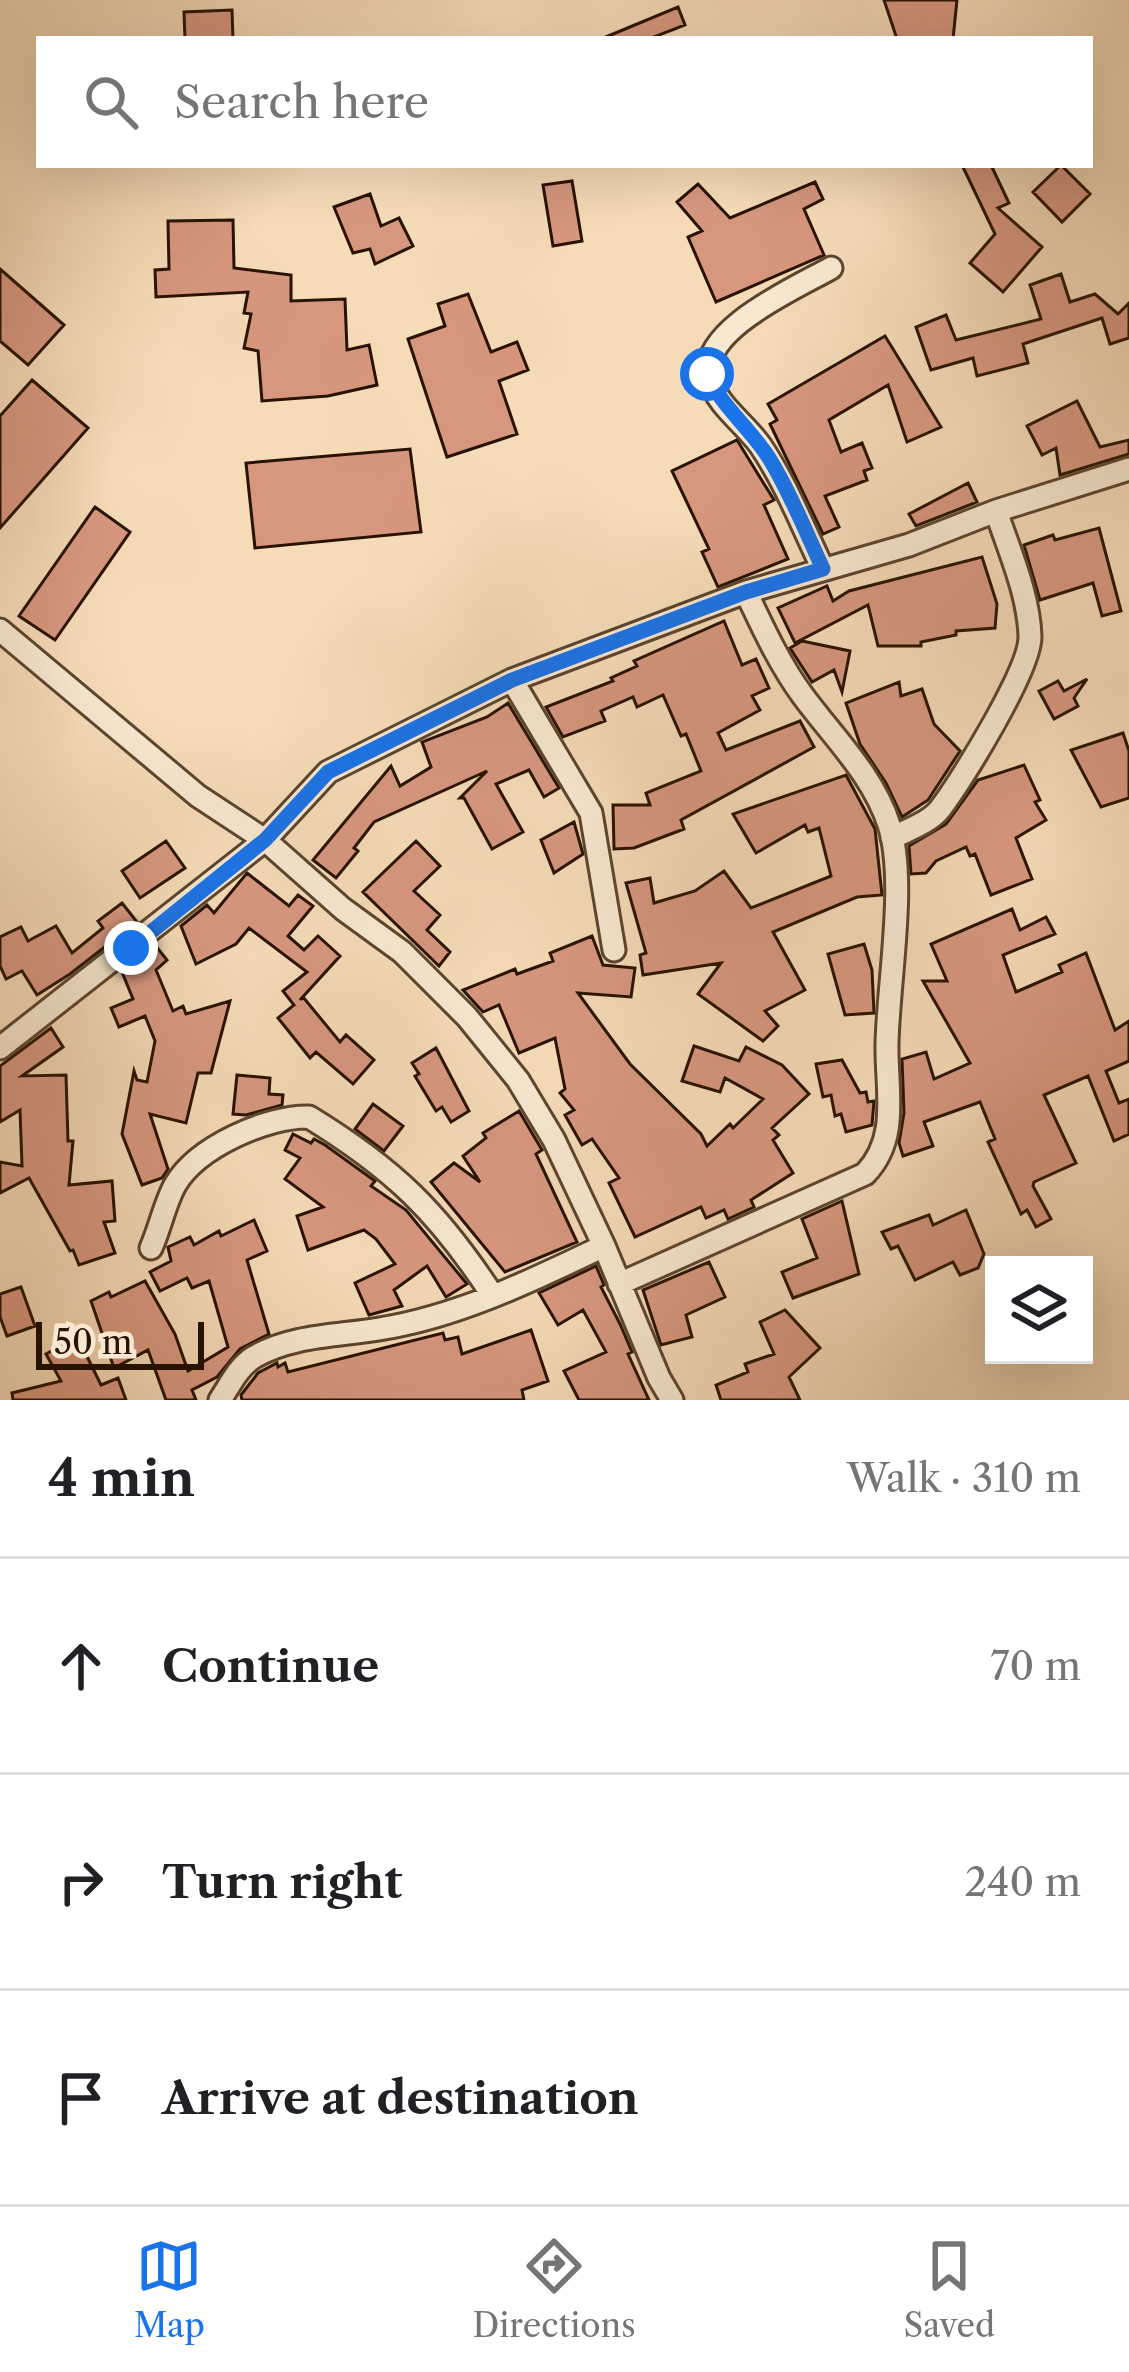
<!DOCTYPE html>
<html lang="en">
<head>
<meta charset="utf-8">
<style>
	body { margin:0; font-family:"Libre Caslon Text",serif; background:#f2f2f2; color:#202124 }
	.controls { position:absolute; right:36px; bottom:36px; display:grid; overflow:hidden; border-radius:0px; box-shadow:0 12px 48px #0002 }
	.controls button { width:108px; height:108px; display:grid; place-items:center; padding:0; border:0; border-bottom:3px solid #e0e0e0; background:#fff; color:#202124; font:60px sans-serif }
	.scale { position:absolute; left:36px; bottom:30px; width:168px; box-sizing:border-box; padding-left:12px; border:6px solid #281200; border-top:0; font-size:33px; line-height:42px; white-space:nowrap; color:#281200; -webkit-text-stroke:9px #f8e8d1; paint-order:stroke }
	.stop { position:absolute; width:36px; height:36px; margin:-27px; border:9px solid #1a73e8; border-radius:50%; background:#fff }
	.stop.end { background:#1a73e8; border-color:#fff; box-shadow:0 3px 12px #0008 }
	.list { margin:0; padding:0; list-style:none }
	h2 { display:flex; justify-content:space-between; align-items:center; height:156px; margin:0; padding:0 48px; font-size:51px }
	h2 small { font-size:39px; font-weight:400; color:#757577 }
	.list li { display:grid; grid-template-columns:78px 1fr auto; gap:36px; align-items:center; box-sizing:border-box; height:216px; padding:0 48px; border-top:3px solid #e0e0e0 }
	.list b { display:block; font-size:45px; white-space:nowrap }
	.list em { font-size:39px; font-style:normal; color:#757577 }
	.icon { flex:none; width:66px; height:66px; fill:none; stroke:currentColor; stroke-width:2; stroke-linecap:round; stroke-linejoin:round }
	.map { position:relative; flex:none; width:1129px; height:1400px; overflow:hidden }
	.search { position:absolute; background:#fff; box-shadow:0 12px 48px #0002; left:36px; right:36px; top:36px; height:132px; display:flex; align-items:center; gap:30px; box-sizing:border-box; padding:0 42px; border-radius:0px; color:#757577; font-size:45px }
	.sheet { height:804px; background:#fff }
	nav { display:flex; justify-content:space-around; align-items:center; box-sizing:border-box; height:168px; border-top:3px solid #e0e0e0; background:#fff; font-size:33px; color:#757577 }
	nav a { display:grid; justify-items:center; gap:6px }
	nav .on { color:#1a73e8 }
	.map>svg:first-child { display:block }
</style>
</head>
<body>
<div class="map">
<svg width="1129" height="1400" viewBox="0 0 1129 1400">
	<rect width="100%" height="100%" fill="#f5dbb8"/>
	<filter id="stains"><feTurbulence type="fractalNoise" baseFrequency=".00167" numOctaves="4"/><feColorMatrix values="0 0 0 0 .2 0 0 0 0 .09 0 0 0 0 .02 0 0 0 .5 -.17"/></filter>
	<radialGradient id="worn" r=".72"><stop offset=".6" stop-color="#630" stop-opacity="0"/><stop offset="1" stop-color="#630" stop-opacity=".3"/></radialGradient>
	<!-- building -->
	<path fill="#d7977f" stroke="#281200" stroke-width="3" d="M884,0H957L953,39H897Z
		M678,7L685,25L649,39H601Z
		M232,10L233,39H185L184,12Z
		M962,165H991L1009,203L998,208L1042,247L1003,292L970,263L995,234Z
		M1061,165L1090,194L1062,222L1033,192Z
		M572,181L582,241L553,246L543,185Z
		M815,182L823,199L804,209L824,255L716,302L688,237L702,231L677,202L698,184L730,218Z
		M370,194L381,226L399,218L413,246L375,264L370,249L353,253L334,207Z
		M233,220L234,268L291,275V301L345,299L347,350L369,345L377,385L328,396L262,401L258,351L244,348L251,314L244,313L248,292L156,297L155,270L169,269L168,221Z
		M0,269L64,325L28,365L0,341Z
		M1061,274L1070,302L1095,294L1118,314L1129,303V338L1110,344L1102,318L1023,344L1028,363L977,376L973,358L931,370L916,327L946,315L956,340L1041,319L1030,285Z
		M468,294L491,352L517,342L528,370L499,381L517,434L447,457L408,339L445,326L438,304Z
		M885,336L941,427L907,442L888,385L829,420L841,452L862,443L872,468L864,471L867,480L825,496L839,527L823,534L770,424L777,420L768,404Z
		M32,380L88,428L0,528V416Z
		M1077,401L1100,447L1129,440V454L1060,475L1056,448L1042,455L1027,426Z
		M737,440L774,500L764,505L788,559L718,587L702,552L709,549L672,471Z
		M410,449L421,532L255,548L246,463Z
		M968,483L977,502L916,526L909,514Z
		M95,507L130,532L55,640L19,616Z
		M1099,528L1121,611L1102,616L1093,583L1040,600L1024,545L1053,535L1055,540Z
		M982,557L997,604L995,628L956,631V635L921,642V646H878L868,605L795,643L778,608L827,586L833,601L849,591Z
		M724,621L742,665L756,659L769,688L752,696L760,710L718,733L726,750L800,721L814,747L681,820L684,829L634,848L614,849L613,805H650L646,793L701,771L686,734L681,736L663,695L637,707L633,697L601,711L605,721L563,737L546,707L613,681L611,678L637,666L634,661Z
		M802,641L850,651L842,692L834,670L812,682L790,648Z
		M1087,679L1074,698L1078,706L1054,719L1039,691L1058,681L1064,691Z
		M899,682L901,696L922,689L934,724L960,751L928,800L902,817L886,783L860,744L846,703Z
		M508,703L559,788L544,797L529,770L496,784L523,832L492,849L464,798H460L487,771L374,822L354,848L358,851L336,878L313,860L391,766L400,786L431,767L422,742L487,717Z
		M1123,733L1129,751V798L1101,807L1071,750Z
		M1024,765L1040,800L1035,802L1046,820L1016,838L1032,879L991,895L975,854L970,856L966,847L936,861L926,873L911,874L909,846L946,824L978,780Z
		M846,775L875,829L882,895L857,897L773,932L805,990L765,1011L778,1026L763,1041L698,994L721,963L643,975L640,955L646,953L626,883L650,878L654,903L695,891L724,871L751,908L831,876L819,828L808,832L805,825L756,853L733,814Z
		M574,822L583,854L554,873L541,840Z
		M166,841L185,868L140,898L122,871Z
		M416,841L440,866L414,891L440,915L427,930L450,952L439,966L363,892Z
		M247,873L289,906L298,895L313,906L288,936L304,950L318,936L340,956L300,1000L303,997L340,1042L346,1035L374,1060L353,1084L316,1052L310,1058L278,1018L294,1005L283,991L307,972L249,928L236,944L196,964L181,926L207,905L214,913Z
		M122,903L137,922L70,974L37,995L22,971L6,979L0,966V937L21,927L28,941L56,926L72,953L103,928L98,921Z
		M1012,909L1020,930L1046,917L1055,934L1003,955L1016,992L1062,972L1059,965L1086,953L1115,1030L1129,1021V1061L1106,1071L1119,1103L1129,1099V1134L1114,1141L1088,1076L1044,1095L1076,1163L1034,1182L1033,1186L1051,1219L1036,1227L1027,1210L1021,1214L988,1142L995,1139L980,1102L924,1122L933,1146L903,1156L899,1143L904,1113L902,1059L926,1052L934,1079L970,1063L923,981H947L931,944Z
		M592,936L603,965L635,968L631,997L578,993L630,1064L701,1134L707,1146L730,1124L733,1128L763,1099L725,1078L720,1092L682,1081L694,1046L739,1061L746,1047L782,1065L809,1094L772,1128L779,1135L773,1140L793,1173L751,1200L754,1207L728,1219L724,1210L706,1218L701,1207L635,1237L609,1183L619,1178L592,1139L582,1145L565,1115L574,1110L560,1093L565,1089L555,1038L519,1053L499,1005L483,1012L463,990L515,969L517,974L553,961L550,953Z
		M864,944L872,970L874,1013L845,1015L828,954Z
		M155,945L167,960L156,970L173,1011L183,1006L186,1014L230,1001L211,1073H198L186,1123L150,1114L168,1169L162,1178L142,1185L122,1134L134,1071L137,1080L147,1082L155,1041L145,1016L119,1027L111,1008L133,999L122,972Z
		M51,1028L63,1047L22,1076L66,1075L68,1141H73L69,1185L112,1181L115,1221L104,1222L115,1253L79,1265L73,1250L70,1251L29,1178L0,1193V1162L22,1166L20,1110L0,1122V1066Z
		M436,1048L469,1111L451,1122L442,1107L436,1111L415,1076L419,1074L412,1063Z
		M842,1060L860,1093L866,1092L868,1102L874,1101L872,1125L846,1132L841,1114L835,1116L831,1095L823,1097L816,1064Z
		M237,1075L270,1078L269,1094L283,1095L282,1105L246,1115L233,1114Z
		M373,1104L403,1126L384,1151L355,1129Z
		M519,1111L542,1150L536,1154L577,1242L505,1272L431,1182L454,1163L480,1182L463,1156L486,1138L483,1133Z
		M293,1134L311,1143L314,1139L325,1145L375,1181L371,1186L406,1210L467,1284L446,1297L427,1266L394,1290L402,1306L369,1315L355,1283L395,1264L376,1239L364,1230L308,1250L297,1216L323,1207L285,1179L300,1158L285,1150Z
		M842,1201L859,1274L793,1298L782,1272L817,1258L802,1219Z
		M966,1210L984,1254L978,1268L960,1275L953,1262L915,1280L898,1246L891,1249L882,1232L929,1215L933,1225Z
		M254,1220L267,1251L247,1260L269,1334L240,1349L217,1377L192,1390L196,1400H166L148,1350L114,1368L91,1301L109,1292L111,1297L145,1281L175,1334L188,1371L228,1347L209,1281L192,1288L187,1278L160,1291L150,1272L171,1261L168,1247L190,1237L194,1245L219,1231L221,1236Z
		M709,1262L725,1297L686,1315L692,1337L661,1345L643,1290Z
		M596,1266L604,1285L601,1287L620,1324L632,1352L628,1354L649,1400H579L564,1371L606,1352L583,1310L558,1325L539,1293Z
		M21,1287L35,1326L7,1336L0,1317V1294Z
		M785,1310L820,1348L789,1377L800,1400H721L716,1385L748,1372L745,1364L774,1354L760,1322Z
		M531,1330L548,1381L522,1390L524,1400H242L241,1395L258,1373L277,1363L278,1367L285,1363L288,1372L443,1333L445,1340L458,1337L462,1354Z
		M77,1336L101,1385L118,1378L126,1400H13L12,1393L61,1381L46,1354Z"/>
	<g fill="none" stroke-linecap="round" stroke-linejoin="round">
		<!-- minor casing -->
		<g stroke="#5b442e" stroke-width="27">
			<path id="minor" d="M823,569C803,528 786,483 760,445C745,424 717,405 710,380C695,331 798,287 831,268
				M0,630L198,796L265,840L343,909L402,952L467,1017L518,1080L554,1140L604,1246L659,1378L672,1400
				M512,680L591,813L614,950
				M892,838C907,830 929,823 940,809C962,780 1030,670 1030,637C1029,595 1009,550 996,511
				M0,1048L265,840L328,772L512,680L746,592L909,545L996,511L1129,469
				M151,1248C160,1228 165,1203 175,1185C197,1147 267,1116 309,1117C394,1169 438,1212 493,1296
				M619,1284L865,1174C900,1138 886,1090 887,1044C888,983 907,880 889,825C873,775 834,738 803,696C780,665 763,628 746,592
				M220,1400C230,1385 238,1367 254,1357C292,1335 338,1336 379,1329C457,1317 533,1280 604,1246"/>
		</g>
		<!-- minor -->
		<use href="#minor" stroke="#f8e8d1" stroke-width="21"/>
	</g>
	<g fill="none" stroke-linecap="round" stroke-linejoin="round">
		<!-- route -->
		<path stroke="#1a73e8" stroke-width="15" d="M131,948L265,840L328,772L512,680L746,592L823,569C806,532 790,492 769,458C750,428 721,406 707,374"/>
	</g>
	<rect width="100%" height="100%" filter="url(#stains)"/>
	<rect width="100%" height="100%" fill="url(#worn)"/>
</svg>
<div class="controls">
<button><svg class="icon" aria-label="layers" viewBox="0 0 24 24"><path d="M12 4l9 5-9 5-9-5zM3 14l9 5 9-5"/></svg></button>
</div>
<div class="scale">50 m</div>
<div class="stop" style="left:707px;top:374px"></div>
<div class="stop end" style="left:131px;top:948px"></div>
<div class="search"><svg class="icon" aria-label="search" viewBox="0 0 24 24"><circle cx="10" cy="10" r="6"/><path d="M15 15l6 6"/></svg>Search here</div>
</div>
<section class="sheet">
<h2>4 min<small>Walk · 310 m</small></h2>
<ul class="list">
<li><svg class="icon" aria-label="ahead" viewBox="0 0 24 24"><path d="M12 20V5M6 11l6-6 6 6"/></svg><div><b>Continue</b></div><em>70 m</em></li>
<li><svg class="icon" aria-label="right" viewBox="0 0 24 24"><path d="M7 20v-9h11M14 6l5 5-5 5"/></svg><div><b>Turn right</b></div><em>240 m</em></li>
<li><svg class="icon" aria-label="arrive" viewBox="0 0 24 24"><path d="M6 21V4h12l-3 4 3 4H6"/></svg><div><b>Arrive at destination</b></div></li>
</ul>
</section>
<nav>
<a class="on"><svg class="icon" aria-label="map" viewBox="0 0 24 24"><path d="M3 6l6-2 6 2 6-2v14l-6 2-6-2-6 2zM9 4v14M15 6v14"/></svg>Map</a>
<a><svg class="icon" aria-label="directions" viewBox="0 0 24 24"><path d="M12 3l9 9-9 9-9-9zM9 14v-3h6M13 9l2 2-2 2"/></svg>Directions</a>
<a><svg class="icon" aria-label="saved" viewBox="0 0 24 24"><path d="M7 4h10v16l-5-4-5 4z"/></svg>Saved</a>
</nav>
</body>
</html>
